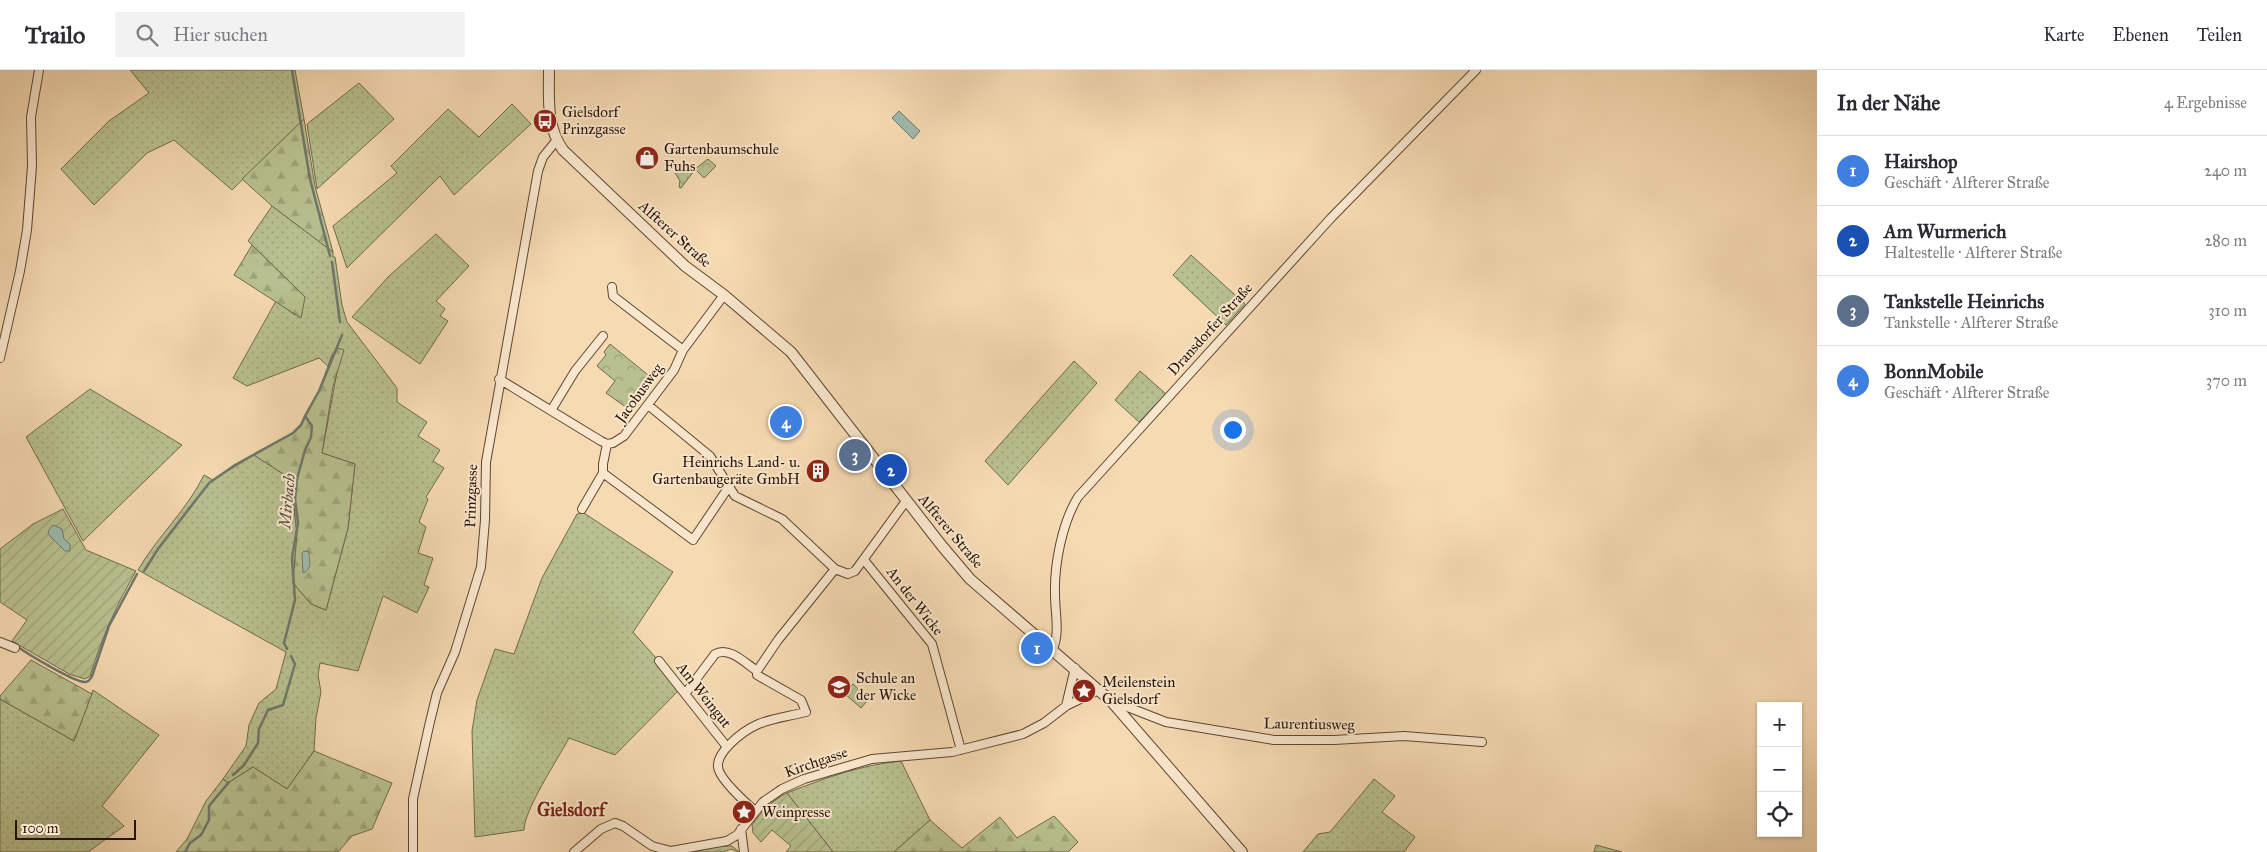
<!DOCTYPE html>
<html lang="de">
<head>
<meta charset="utf-8">
<style>
	body { margin:0; font-family:"IM FELL Great Primer",serif; background:#f2f2f3; color:#2b2b33 }
	.controls { position:absolute; right:15px; bottom:15px; display:grid; overflow:hidden; border-radius:0px; box-shadow:0 1px 4px #0004 }
	.controls button { width:45px; height:45px; display:grid; place-items:center; padding:0; border:0; border-bottom:1px solid #e1e1e2; background:#fff; color:#2b2b33; font:25px sans-serif }
	.scale { position:absolute; left:15px; bottom:12px; width:121px; box-sizing:border-box; padding-left:5px; border:2px solid #2a1307; border-top:0; font-size:14px; line-height:18px; white-space:nowrap; color:#2a1307; -webkit-text-stroke:4px #f9e7cd; paint-order:stroke }
	.you { position:absolute; left:1232px; top:359px; width:18px; height:18px; margin:-12px; border:4px solid #fff; border-radius:50%; background:#1a73e8; box-shadow:0 0 0 8px #1a73e833 }
	.badge { display:grid; place-items:center; width:32px; height:32px; border-radius:50%; background:#1a73e8; color:#fff; font-size:16px; font-weight:700 }
	.pin { position:absolute; translate:-50% -50%; border:2px solid #fff; box-shadow:0 1px 5px #0006 }
	.list { margin:0; padding:0; list-style:none }
	h2 { display:flex; justify-content:space-between; align-items:center; height:65px; margin:0; padding:0 20px; font-size:21px }
	h2 small { font-size:16px; font-weight:400; color:#7c7c81 }
	.list li { display:grid; grid-template-columns:32px 1fr auto; gap:15px; align-items:center; box-sizing:border-box; height:70px; padding:0 20px; border-top:1px solid #e1e1e2 }
	.list b { display:block; font-size:19px; white-space:nowrap }
	.list p { margin:0; font-size:16px; white-space:nowrap; color:#7c7c81 }
	.list em { font-size:16px; font-style:normal; color:#7c7c81 }
	.icon { flex:none; width:28px; height:28px; fill:none; stroke:currentColor; stroke-width:2; stroke-linecap:round; stroke-linejoin:round }
	.map { position:relative; flex:none; width:1817px; height:782px; overflow:hidden }
	header { display:flex; align-items:center; gap:30px; box-sizing:border-box; height:70px; padding:0 25px; background:#fff; border-bottom:1px solid #e1e1e2 }
	header strong { font-size:24px }
	nav { display:flex; gap:28px; margin-inline-start:auto; font-size:18px }
	.search { width:350px; height:45px; background:#f2f2f3; display:flex; align-items:center; gap:12px; box-sizing:border-box; padding:0 18px; border-radius:0px; color:#7c7c81; font-size:19px }
	main { display:flex }
	aside { flex:1; background:#fff }
	.map>svg:first-child { display:block }
</style>
</head>
<body>
<header>
<strong>Trailo</strong>
<div class="search"><svg class="icon" aria-label="search" viewBox="0 0 24 24"><circle cx="10" cy="10" r="6"/><path d="M15 15l6 6"/></svg>Hier suchen</div>
<nav><a>Karte</a><a>Ebenen</a><a>Teilen</a></nav>
</header>
<main>
<div class="map">
<svg width="1817" height="782" viewBox="0 0 1817 782">
	<defs>
		<pattern id="grass-dots" width="8" height="8" patternUnits="userSpaceOnUse" patternTransform="scale(1.25)"><rect width="8" height="8" fill="#b8c08f"/><path d="M2 2h.1M6 6h.1" fill="none" stroke="#9ea47a" stroke-width="1.8" stroke-linecap="round"/></pattern>
		<pattern id="forest-firs" width="22" height="20" patternUnits="userSpaceOnUse" patternTransform="scale(1.25)"><rect width="22" height="20" fill="#b8c08f"/><path d="M5 1l3.5 6h-7zM16 11l3.5 6h-7z" fill="#9ea47a"/></pattern>
		<pattern id="park-crowns" width="20" height="18" patternUnits="userSpaceOnUse" patternTransform="scale(1.25)"><rect width="20" height="18" fill="#b8c08f"/><path d="M2 6a3 3 0 1 1 6 0M12 15a3 3 0 1 1 6 0" fill="none" stroke="#9ea47a"/></pattern>
		<pattern id="garden-furrows" width="10" height="10" patternUnits="userSpaceOnUse" patternTransform="scale(1.25)"><rect width="10" height="10" fill="#b8c08f"/><path d="M-1 1l2-2M0 10L10 0M9 11l2-2" fill="none" stroke="#9ea47a"/></pattern>
	</defs>
	<rect width="100%" height="100%" fill="#f6dab2"/>
	<filter id="stains"><feTurbulence type="fractalNoise" baseFrequency=".004" numOctaves="4"/><feColorMatrix values="0 0 0 0 .2 0 0 0 0 .09 0 0 0 0 .02 0 0 0 .5 -.17"/></filter>
	<radialGradient id="worn" r=".72"><stop offset=".6" stop-color="#630" stop-opacity="0"/><stop offset="1" stop-color="#630" stop-opacity=".3"/></radialGradient>
	<!-- grass -->
	<path fill="url(#grass-dots)" stroke="#716a4b" d="M130,0H295L304,49L232,120L174,70L147,83L94,135L61,99L109,51L149,23Z
		M359,13L394,49L317,119L307,54Z
		M512,34L531,54L454,125L440,106L347,198L333,156L397,103L391,96L448,39L479,67Z
		M688,98L694,101L681,118L679,117L680,111L675,103Z
		M272,136L333,182V187H335L342,235L347,252L397,318V332L427,352L418,366L440,380L433,391L444,398L426,427L428,429L419,452L426,457L418,483L433,488L424,515L429,517L417,543L383,526L358,601L320,593L318,605L321,622L316,648L314,681L287,719L253,697L228,713L223,709L246,676L249,655L259,633L276,619L286,582L138,500C157,467 187,440 204,405L213,410L254,385L291,409L297,464L293,513L311,534L326,540L348,458L355,394L322,383L337,302L332,285L328,296L319,288L247,316L233,308L276,231L295,245L305,227L248,171Z
		M436,164L469,196L436,231L445,239L440,246L448,251L420,294L352,247L389,206Z
		M1191,185L1245,234L1226,255L1173,205Z
		M1074,291L1097,313L1008,415L985,391Z
		M1140,301L1166,324L1139,352L1115,330Z
		M90,319L182,375L83,471L26,367Z
		M584,443L673,502L633,562L656,588L654,590L678,621L615,685L569,668C558,689 524,740 524,760L475,767L472,661L477,630L495,579L514,584L542,508L577,444Z
		M1077,612L1085,620L1071,630L1074,615Z
		M93,620L159,665L102,736L124,756L88,782H0V629L74,671Z
		M901,691L930,750L894,782H833L787,723C825,708 861,695 901,691Z
		M1374,709L1395,726L1382,742L1415,767L1404,782H1303L1318,764L1330,762Z
		M1596,775L1622,782H1594Z"/>
	<!-- forest -->
	<path fill="url(#forest-firs)" stroke="#716a4b" d="M304,49L315,116L333,182L272,136L242,109Z
		M252,175L305,227L301,248L234,205Z
		M338,278L344,280L333,316L322,383L355,394L348,458L326,540L311,534L293,513L297,464L291,409L254,385L293,363L301,356L319,321L332,285Z
		M31,590L92,624L74,671L0,629V626Z
		M314,681L392,713L372,759L352,766L338,782H176L187,769L206,731L223,709L228,713L253,697L287,719Z
		M1054,746L1078,772L1068,782H894L930,750L962,778L1000,747L1017,768Z"/>
	<!-- park -->
	<path fill="url(#park-crowns)" stroke="#716a4b" d="M708,89L716,96L704,108L695,99Z
		M610,274L653,309L630,340L606,323L615,311L597,296L606,285L604,282Z
		M720,776H732L739,782L731,779L723,782H693Z"/>
	<!-- garden -->
	<path fill="url(#garden-furrows)" stroke="#716a4b" d="M63,439L86,480L136,501C116,536 102,567 90,606L85,609L69,604L12,571L27,550L0,532V479L33,454Z
		M787,723L833,782H786L791,776L772,760L761,772L753,763L752,755C762,741 772,731 787,723Z"/>
	<!-- pitch -->
	<path fill="#b8c08f" stroke="#716a4b" d="M853,614L869,629L861,638L844,623Z"/>
	<!-- water -->
	<path fill="#9dbaaf" stroke="#6f776c" d="M899,41L920,61L913,69L892,48Z
		M53,455L62,459L64,469L70,474V481H65L48,464L49,460Z
		M304,481L309,482C309,490 313,499 303,503L302,483Z"/>
	<g fill="none" stroke-linecap="round" stroke-linejoin="round">
		<!-- stream -->
		<path stroke="#6f776c" stroke-width="2.5" d="M292,0L310,109L330,186
			M332,192L340,252
			M144,501L158,479L209,413L235,395L293,363L301,355L305,346
			M18,577C28,584 77,614 86,612C90,611 90,609 92,606L109,556L137,504
			M287,579L284,573L295,530L292,488L298,453L295,429L297,409L305,380L311,367L312,356L305,346L319,321L342,265
			M233,705L244,695L258,673L259,659L268,640L283,635L295,594L291,586
			M185,782L190,773L201,765L209,750V736L229,712"/>
		<!-- minor casing -->
		<g stroke="#5d4532" stroke-width="10">
			<path id="minor" d="M612,217L613,226L683,280
				M0,288L20,201L27,160L32,96L31,47L39,0
				M499,309L601,371L607,374L613,373L624,366L674,300L683,280L724,225
				M648,335L710,386L735,426L782,449L835,499
				M552,339L575,301L603,266
				M603,403L693,470L728,418
				M582,439L603,403V394L607,374
				M864,490L932,574L961,680
				M0,572L15,578
				M1053,579C1060,562 1055,543 1055,525C1054,495 1062,453 1078,427L1331,148L1476,0
				M659,591L727,677
				M685,624L715,584C729,576 745,593 757,601L778,570L835,499L848,504L855,501L906,431
				M1112,631L1166,652L1274,670H1334L1404,666L1482,672
				M1066,636L1075,598
				M755,741C746,733 719,709 718,697C717,688 724,680 730,674C755,649 773,650 806,642L801,630L757,605V601
				M741,759L744,782
				M413,782V729L429,656L437,623L455,582L481,497L485,450L486,392L538,101L543,87L556,71
				M574,782L601,759L615,753L623,756L652,776L671,781L727,771L737,765L763,732L782,719L804,709L872,689L952,682L1023,664L1044,653L1066,636L1099,620"/>
		</g>
		<!-- tertiary casing -->
		<g stroke="#5d4532" stroke-width="12">
			<path id="tertiary" d="M549,0C549,28 546,56 563,80L685,196L724,225L791,282L942,476L970,509L1111,631L1242,782"/>
		</g>
		<!-- minor -->
		<use href="#minor" stroke="#f9e7cd" stroke-width="8"/>
		<!-- tertiary -->
		<use href="#tertiary" stroke="#f9e7cd" stroke-width="10"/>
	</g>
	<!-- icons -->
	<defs>
		<g id="bus-disc" transform="scale(1.25)"><circle r="9.5" fill="#8f2418" stroke="#f9e7cd"/><path d="M-5-6H5V4H4V6H2V4H-2V6H-4V4H-5ZM-3.5-4V0h7V-4ZM-3.5 1.2v1.5H-2V1.2ZM2 1.2v1.5H3.5V1.2Z" fill="#fff"/></g>
		<g id="shop-disc" transform="scale(1.25)"><circle r="9.5" fill="#8f2418" stroke="#f9e7cd"/><path d="M-5-2.5h2.3a2.7 3.5 0 0 1 5.4 0H5L5.5 6h-11ZM-1.5-2.5h3a1.5 2.3 0 0 0-3 0Z" fill="#fff"/></g>
		<g id="building-disc" transform="scale(1.25)"><circle r="9.5" fill="#8f2418" stroke="#f9e7cd"/><path d="M-4-6H4V6H1V3H-1V6H-4ZM-2.5-4.3h1.7v1.8h-1.7ZM.8-4.3h1.7v1.8H.8ZM-2.5-1h1.7V.8h-1.7ZM.8-1h1.7V.8H.8Z" fill="#fff"/></g>
		<g id="school-disc" transform="scale(1.25)"><circle r="9.5" fill="#8f2418" stroke="#f9e7cd"/><path d="M0-5L7-2L0 1L-7-2ZM-4 1L0 2.5L4 1V4Q0 6-4 4Z" fill="#fff"/></g>
		<g id="sight-disc" transform="scale(1.25)"><circle r="9.5" fill="#8f2418" stroke="#f9e7cd"/><path d="M0-6L1.8-2.2L6-1.7L2.9 1.2L3.7 5.4L0 3.3L-3.7 5.4L-2.9 1.2L-6-1.7L-1.8-2.2Z" fill="#fff"/></g>
	</defs>
	<g fill-rule="evenodd">
		<use href="#bus-disc" x="545" y="51"/>
		<use href="#shop-disc" x="647" y="88"/>
		<use href="#building-disc" x="818" y="401"/>
		<use href="#school-disc" x="839" y="617"/>
		<use href="#sight-disc" x="1084" y="621"/>
		<use href="#sight-disc" x="744" y="742"/>
	</g>
	<g text-anchor="middle" dominant-baseline="central" stroke-width="4" stroke-linejoin="round" paint-order="stroke">
		<!-- poi labels -->
		<g font-size="15" fill="#2a1307" stroke="#f9e7cd" text-anchor="start">
			<text x="562" y="42">Gielsdorf<tspan x="562" dy="17">Prinzgasse</tspan></text>
			<text x="664" y="79">Gartenbaumschule<tspan x="664" dy="17">Fuhs</tspan></text>
			<text x="800" y="392" text-anchor="end">Heinrichs Land- u.<tspan x="800" dy="17">Gartenbaugeräte GmbH</tspan></text>
			<text x="856" y="608">Schule an<tspan x="856" dy="17">der Wicke</tspan></text>
			<text x="1102" y="612">Meilenstein<tspan x="1102" dy="17">Gielsdorf</tspan></text>
			<text x="762" y="742">Weinpresse</text>
		</g>
		<!-- street labels -->
		<g font-size="15" fill="#2a1307" stroke="#f9e7cd">
			<text transform="translate(675 164) rotate(42)">Alfterer Straße</text>
			<text transform="translate(1210 259) rotate(-48)">Dransdorfer Straße</text>
			<text transform="translate(639 323) rotate(-54)">Jacobusweg</text>
			<text transform="translate(471 426) rotate(-88)">Prinzgasse</text>
			<text transform="translate(951 461) rotate(50)">Alfterer Straße</text>
			<text transform="translate(915 531) rotate(52)">An der Wicke</text>
			<text transform="translate(704 625) rotate(52)">Am Weingut</text>
			<text transform="translate(1309 654) rotate(1)">Laurentiusweg</text>
			<text transform="translate(816 692) rotate(-19)">Kirchgasse</text>
		</g>
		<!-- water labels -->
		<g font-size="16" font-style="italic" fill="#524d42" stroke="#f9e7cd">
			<text transform="translate(287 431) rotate(-85)">Mirbach</text>
		</g>
		<!-- quarter labels -->
		<g font-size="18" font-weight="bold" fill="#7a1f14" stroke="#f9e7cd">
			<text x="571" y="740">Gielsdorf</text>
		</g>
	</g>
	<rect width="100%" height="100%" filter="url(#stains)"/>
	<rect width="100%" height="100%" fill="url(#worn)"/>
</svg>
<div class="controls">
<button>+</button>
<button>−</button>
<button><svg class="icon" aria-label="locate" viewBox="0 0 24 24"><circle cx="12" cy="12" r="6"/><path d="M12 2v4M12 18v4M2 12h4M18 12h4"/></svg></button>
</div>
<div class="scale">100 m</div>
<div class="you"></div>
<div class="pin badge" style="left:1037px;top:578px;background:#3f7fe0">1</div>
<div class="pin badge" style="left:891px;top:400px;background:#1a4fb4">2</div>
<div class="pin badge" style="left:855px;top:385px;background:#5c6f8a">3</div>
<div class="pin badge" style="left:786px;top:352px;background:#3f7fe0">4</div>
</div>
<aside>
<h2>In der Nähe<small>4 Ergebnisse</small></h2>
<ul class="list">
<li><span class="badge" style="background:#3f7fe0">1</span><div><b>Hairshop</b><p>Geschäft · Alfterer Straße</p></div><em>240 m</em></li>
<li><span class="badge" style="background:#1a4fb4">2</span><div><b>Am Wurmerich</b><p>Haltestelle · Alfterer Straße</p></div><em>280 m</em></li>
<li><span class="badge" style="background:#5c6f8a">3</span><div><b>Tankstelle Heinrichs</b><p>Tankstelle · Alfterer Straße</p></div><em>310 m</em></li>
<li><span class="badge" style="background:#3f7fe0">4</span><div><b>BonnMobile</b><p>Geschäft · Alfterer Straße</p></div><em>370 m</em></li>
</ul>
</aside>
</main>
</body>
</html>
